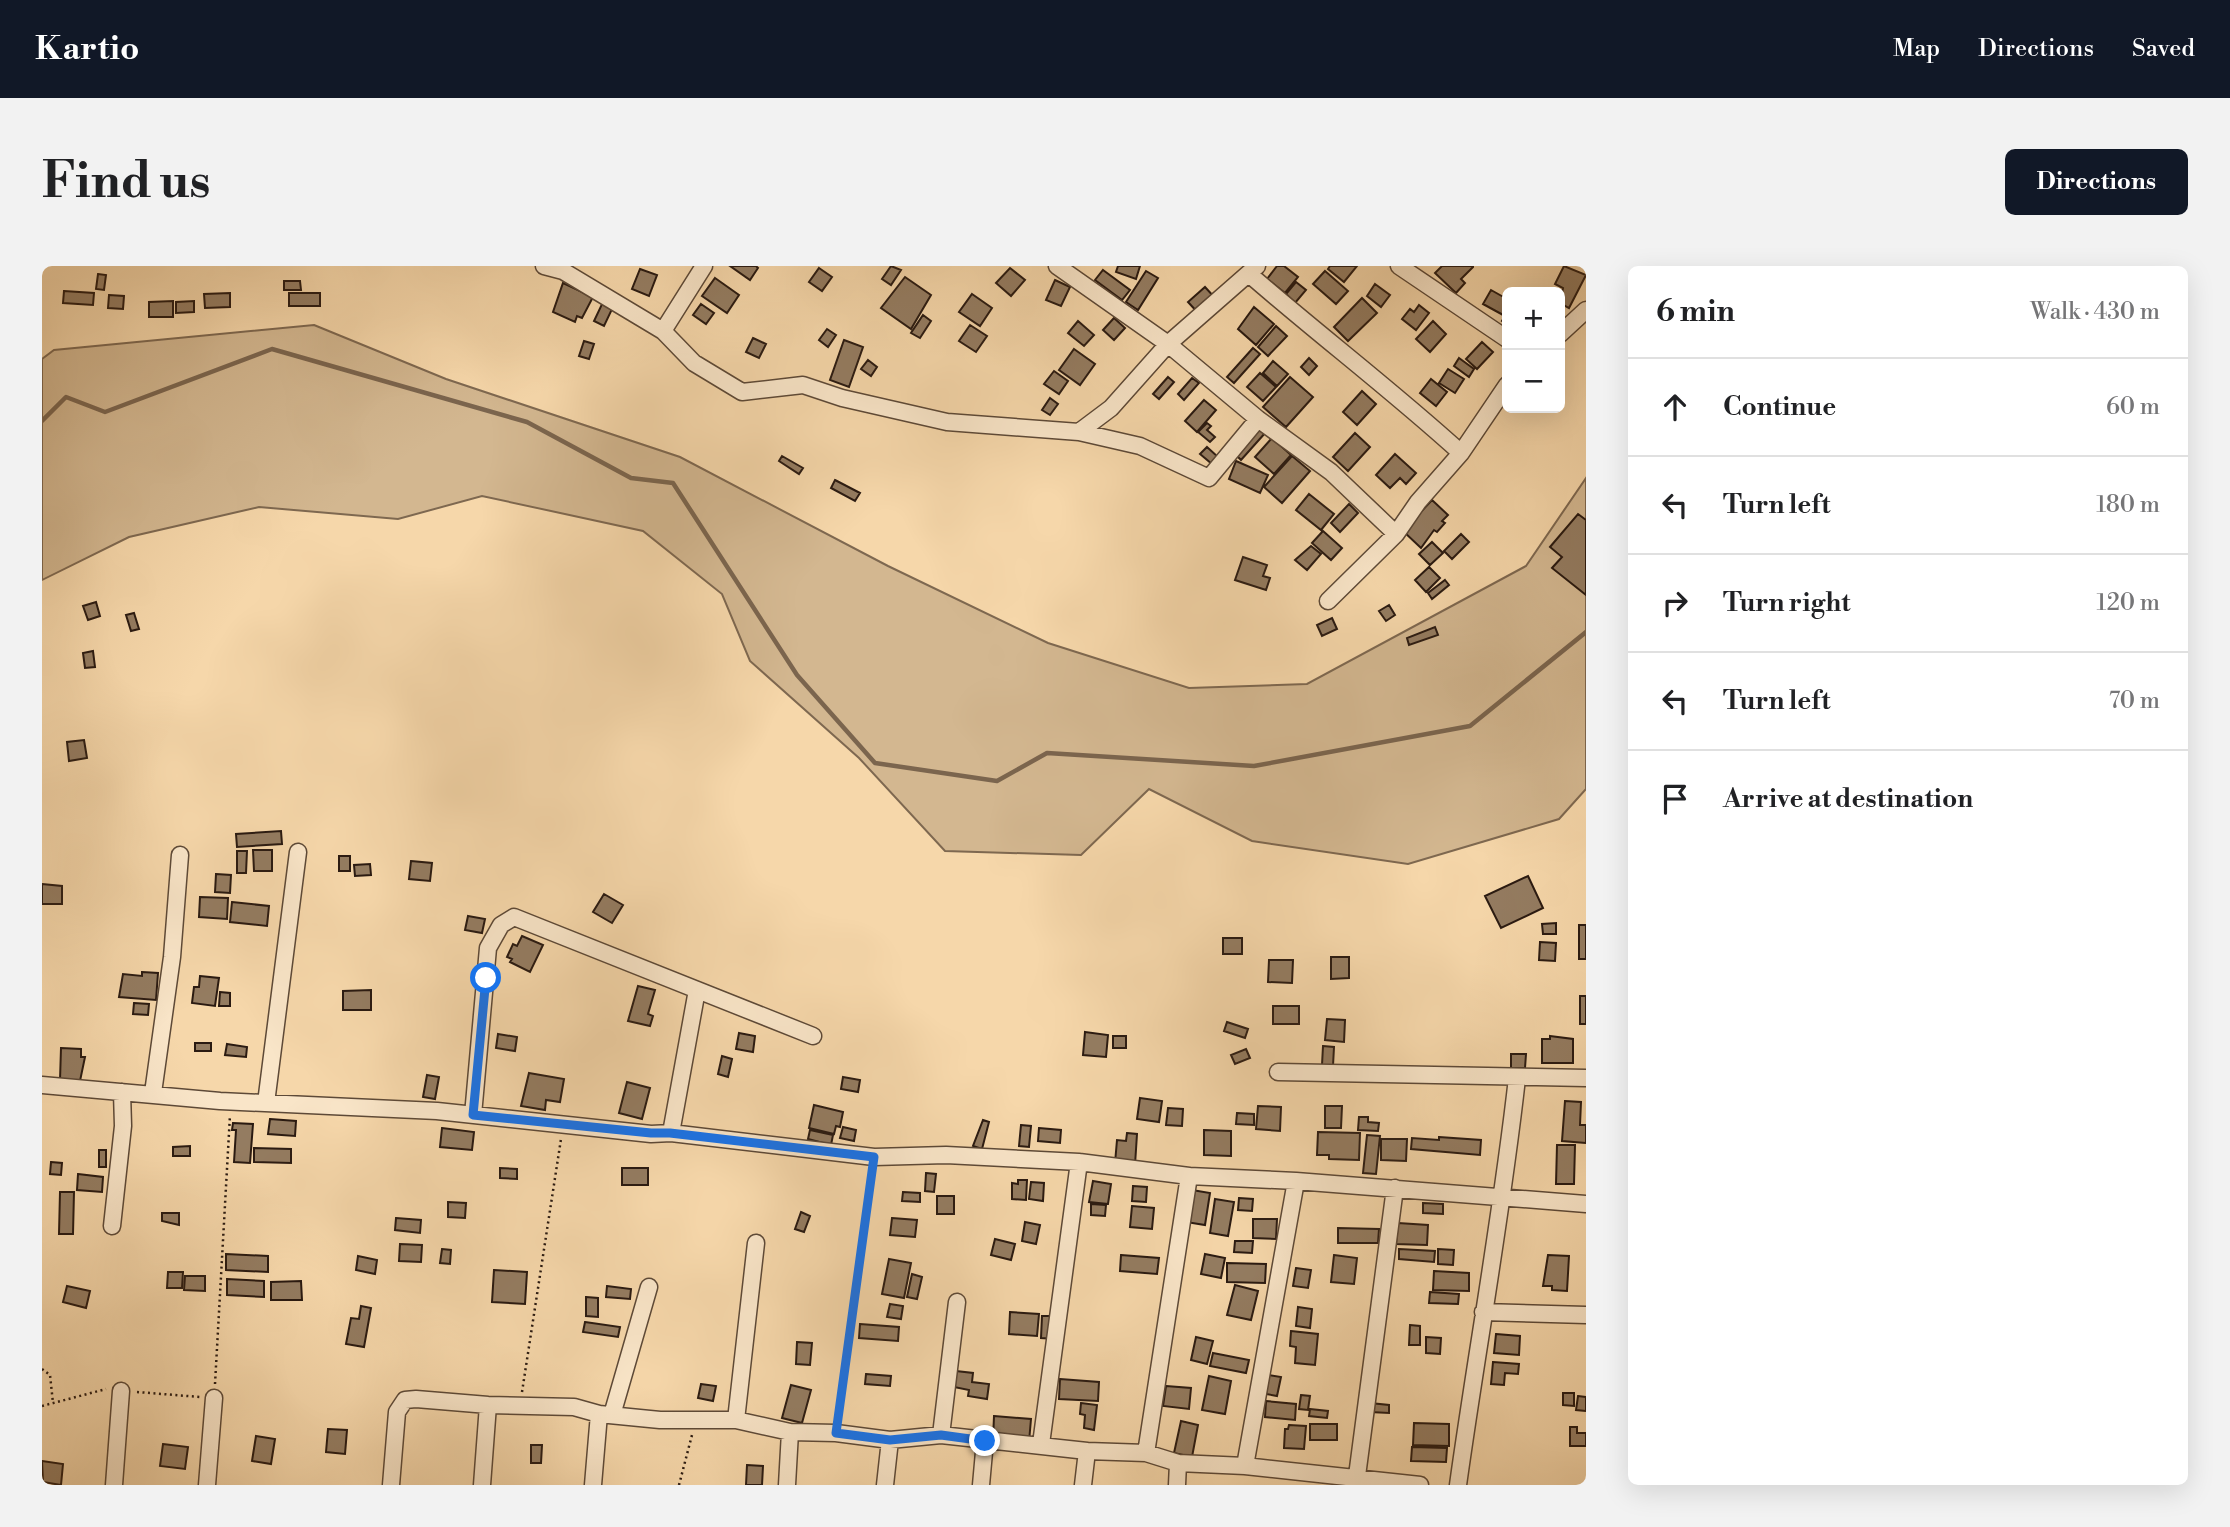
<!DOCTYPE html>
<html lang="en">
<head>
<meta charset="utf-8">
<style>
	body { margin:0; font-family:"Libre Bodoni",serif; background:#f2f2f2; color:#202124 }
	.controls { position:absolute; right:21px; top:21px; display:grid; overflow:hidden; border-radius:10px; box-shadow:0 7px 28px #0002 }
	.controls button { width:63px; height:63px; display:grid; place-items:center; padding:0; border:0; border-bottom:2px solid #e0e0e0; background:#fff; color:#202124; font:35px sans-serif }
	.stop { position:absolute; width:21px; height:21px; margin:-16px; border:5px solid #1a73e8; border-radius:50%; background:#fff }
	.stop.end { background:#1a73e8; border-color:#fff; box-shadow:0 2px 7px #0008 }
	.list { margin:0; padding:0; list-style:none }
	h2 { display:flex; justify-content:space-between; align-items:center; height:91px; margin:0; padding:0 28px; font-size:30px }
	h2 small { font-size:23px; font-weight:400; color:#757577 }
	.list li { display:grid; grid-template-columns:46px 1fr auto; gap:21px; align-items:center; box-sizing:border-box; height:98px; padding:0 28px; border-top:2px solid #e0e0e0 }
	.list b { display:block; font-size:26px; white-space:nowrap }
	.list em { font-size:23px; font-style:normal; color:#757577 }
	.icon { flex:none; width:38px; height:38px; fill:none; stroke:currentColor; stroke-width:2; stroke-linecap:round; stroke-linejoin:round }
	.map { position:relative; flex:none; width:1544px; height:1219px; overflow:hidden; border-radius:10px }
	header { display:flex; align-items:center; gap:42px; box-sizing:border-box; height:98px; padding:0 35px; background:#111827; color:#fff }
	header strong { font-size:33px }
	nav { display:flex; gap:38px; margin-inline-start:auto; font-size:24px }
	.intro { display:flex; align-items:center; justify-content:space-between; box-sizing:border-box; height:168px; padding:0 42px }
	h1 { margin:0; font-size:49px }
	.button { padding:18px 32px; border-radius:10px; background:#111827; color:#fff; font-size:24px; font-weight:700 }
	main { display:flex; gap:42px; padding:0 42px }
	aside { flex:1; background:#fff; border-radius:10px; box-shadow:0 7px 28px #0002 }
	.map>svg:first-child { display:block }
</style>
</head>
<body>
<header>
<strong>Kartio</strong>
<nav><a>Map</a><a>Directions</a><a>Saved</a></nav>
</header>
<div class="intro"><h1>Find us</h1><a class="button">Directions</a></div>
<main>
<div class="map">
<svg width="1544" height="1219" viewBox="0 0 1544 1219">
	<rect width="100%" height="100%" fill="#f6d7aa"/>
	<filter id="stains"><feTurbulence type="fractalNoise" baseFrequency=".00286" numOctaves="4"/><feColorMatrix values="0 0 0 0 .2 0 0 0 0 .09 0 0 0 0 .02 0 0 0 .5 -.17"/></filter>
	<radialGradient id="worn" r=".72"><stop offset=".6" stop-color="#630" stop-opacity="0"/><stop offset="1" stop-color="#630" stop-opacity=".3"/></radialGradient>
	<!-- green -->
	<path fill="#d3b790" stroke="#7e6850" stroke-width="2" d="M272,59L404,113L638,191L846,300L1006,377L1147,422L1265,418L1484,300L1544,212V523L1517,553L1366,598L1210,575L1107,523L1039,589L903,585L817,492L708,395L680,328L601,265L440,230L356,253L217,241L87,271L0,314V93L12,84Z"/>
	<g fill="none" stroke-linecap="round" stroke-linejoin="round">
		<!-- stream -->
		<path stroke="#7b654e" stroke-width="4.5" d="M0,155L24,131L63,146L230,83L485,156L589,212L631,217L755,409L833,497L955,515L1005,487L1212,500L1428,460L1544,366"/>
	</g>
	<!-- building -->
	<path fill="#947c61" stroke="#2a1a11" stroke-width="2" d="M688,0H714L716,2L708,14Z
		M849,0L859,4L849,19L840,13Z
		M1076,0H1098L1094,13L1074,6Z
		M1235,0H1242L1256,11L1243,27L1225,13Z
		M1288,0H1315L1302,16L1286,3Z
		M1400,0H1431V1L1419,13L1423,17L1414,27L1393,7Z
		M1522,0L1544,9L1527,42L1518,37L1521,22L1513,18Z
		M777,2L790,11L780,25L767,16Z
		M968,2L983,14L969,30L954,17Z
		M598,3L615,9L607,30L590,23Z
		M1061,4L1088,24L1080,34L1053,14Z
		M1104,5L1116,12L1096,44L1084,36Z
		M1283,5L1306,25L1294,38L1271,18Z
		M56,8L64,9L62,24L54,23Z
		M863,11L889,29L869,63L839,42Z
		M673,12L697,29L685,47L660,30Z
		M1013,14L1028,21L1019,40L1004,34Z
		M242,15H258L259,24H242Z
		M1254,16L1264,24L1253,37L1244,28Z
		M521,17L551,31L540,52L535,50L533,56L511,46Z
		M1333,18L1348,29L1339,41L1325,30Z
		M1163,21L1174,33L1158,49L1146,36Z
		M1449,24L1465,33V58L1460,55L1463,50L1441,38Z
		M22,25L52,27L51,39L21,37Z
		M188,27V41L163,42L162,28Z
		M247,27H278V40H247Z
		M930,28L950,42L938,60L917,46Z
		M67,29L82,30L81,43L66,42Z
		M1320,32L1335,47L1306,75L1292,61Z
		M131,35V51H107V36Z
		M152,35V46L134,47V36Z
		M561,36L571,41L562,60L552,55Z
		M659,38L672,47L664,58L651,49Z
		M1377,39L1387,47L1374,64L1360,53L1368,43L1372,46Z
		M1212,41L1232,58L1214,79L1196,63Z
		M881,49L889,55L878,72L869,67Z
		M1072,52L1083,62L1072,74L1061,64Z
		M1036,55L1052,69L1042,80L1026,67Z
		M1391,55L1404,68L1388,86L1374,73Z
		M928,59L945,70L934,86L917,75Z
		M1234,60L1245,70L1226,90L1216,81Z
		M785,63L794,69L786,81L777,74Z
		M711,72L724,78L717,92L704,86Z
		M802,74L821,81L807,121L788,114Z
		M542,75L552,78L547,93L537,90Z
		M1440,76L1451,86L1435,103L1424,93Z
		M1211,82L1218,88L1192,117L1185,111Z
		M1032,83L1053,98L1038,119L1017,104Z
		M1267,92L1275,100L1267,109L1259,101Z
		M1417,92L1432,103L1427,111L1412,100Z
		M826,94L835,101L829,110L819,103Z
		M1231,95L1246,108L1235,120L1221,107Z
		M1406,103L1422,113L1413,127L1397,117Z
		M1012,105L1026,115L1017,128L1002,118Z
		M1218,107L1234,121L1221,135L1205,121Z
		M1126,111L1132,116L1117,133L1111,128Z
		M1248,111L1271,131L1244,161L1221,141Z
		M1150,112L1157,117L1142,134L1136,128Z
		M1389,113L1405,126L1394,140L1378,127Z
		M1320,125L1334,138L1315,159L1301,146Z
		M1008,132L1016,138L1008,149L1000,144Z
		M1162,134L1174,144L1155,166L1143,155Z
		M1165,157L1169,160L1165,164L1173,171L1168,176L1156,166Z
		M1216,159L1224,166L1199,194L1192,187Z
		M1313,167L1328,181L1306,205L1291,191Z
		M1230,172L1249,189L1232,208L1213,191Z
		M1165,181L1176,191L1170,198L1158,188Z
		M1353,188L1374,207L1364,218L1358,212L1348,222L1334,209Z
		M740,190L761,202L757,208L737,195Z
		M1250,190L1268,205L1240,237L1222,221Z
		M1194,195L1226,209L1218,227L1187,213Z
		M793,214L818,227L813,235L789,222Z
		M1267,228L1292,248L1279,264L1254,244Z
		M1390,234L1406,249L1400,255L1403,257L1395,266L1392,264L1379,282L1361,265Z
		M1307,238L1316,247L1298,266L1289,257Z
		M1536,248L1544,254V329L1510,302L1520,291L1508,281Z
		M1281,265L1300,282L1289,294L1270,277Z
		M1419,268L1427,276L1410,293L1402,285Z
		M1390,276L1401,287L1388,299L1377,288Z
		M1269,280L1279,288L1265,304L1253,294Z
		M1201,291L1225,299L1221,310L1228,312L1224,324L1193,314Z
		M1387,301L1398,312L1384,326L1373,314Z
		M1403,314L1407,319L1390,333L1386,327Z
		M54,336L58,350L46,354L41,340Z
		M1347,339L1353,349L1344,355L1337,345Z
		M92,347L97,363L89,365L84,349Z
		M1290,352L1295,363L1280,370L1275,359Z
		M1393,361L1396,369L1367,379L1365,372Z
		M51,385L53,401L43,402L41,387Z
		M42,474L45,492L27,495L25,476Z
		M239,565L240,578L195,581L194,568Z
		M211,584H230V605H212Z
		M195,585H205L204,607H195Z
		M297,590H308V605H297Z
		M369,595L390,597L388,615L367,613Z
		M328,598L329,609L313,610L312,599Z
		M174,608L189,609L188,627L173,626Z
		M1486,610L1501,642L1459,662L1443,630Z
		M0,618L20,620V638H0Z
		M562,628L581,639L570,657L551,646Z
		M158,631L186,632L185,653L157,651Z
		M190,636L227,640L225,660L188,656Z
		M426,650L443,653L440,667L423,664Z
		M1514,657V668H1501L1500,658Z
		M1537,659H1544V693H1537Z
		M480,670L501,679L488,706L468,696L470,693L465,691L471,678L475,680Z
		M1181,672H1200V688H1181Z
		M1498,676L1514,677L1513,695L1497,694Z
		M1289,691H1307V712L1289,713Z
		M1227,694H1251L1250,717L1226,716Z
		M100,706L116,707L114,734L77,731L81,708L100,710Z
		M158,710L177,712L173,740L150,737L152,721H157Z
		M596,720L613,724L606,748L611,750L608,760L586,755Z
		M329,724V744H301V725Z
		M178,726L188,727V740H177Z
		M1538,730H1544V758H1538Z
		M92,737L107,738L106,749L91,748Z
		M1231,740H1257V758H1231Z
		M1285,753L1303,754L1302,776L1283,774Z
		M1185,756L1206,763L1203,772L1182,765Z
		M1043,766L1066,769L1064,791L1041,789Z
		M697,767L713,770L711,786L694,783Z
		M456,768L475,771L473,785L454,782Z
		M1071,770H1084V782H1071Z
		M1508,770L1531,773V797H1500V773H1508Z
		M153,777H169V785H153Z
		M185,778L205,781L204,791L183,789Z
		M1281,780L1292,781L1291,800L1280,799Z
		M19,782L39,783V791H43L38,815L18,814Z
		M1204,783L1208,792L1193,798L1189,789Z
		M1469,788H1484L1483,802H1469Z
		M680,790L690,793L686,811L676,808Z
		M487,807L522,813L518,836L504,834L503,844L479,840Z
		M385,809L397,811L393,833L381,831Z
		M801,811L818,814L816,826L799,823Z
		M585,816L608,822L600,853L577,847Z
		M1098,832L1120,835L1117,856L1095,853Z
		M1523,835L1539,836L1538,859H1544V877L1520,875Z
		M772,839L801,846L798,861L794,860L792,868L767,862Z
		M1216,840L1239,841L1238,865L1214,863Z
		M1283,840H1300L1299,862H1283Z
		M1126,842L1141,843L1140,860L1124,859Z
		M1195,847L1212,848V859L1194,858Z
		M1317,851H1326V856L1337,857L1336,865L1316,864Z
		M228,853L254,855L253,870L226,868Z
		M941,854L947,856L940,883L931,880Z
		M191,857L211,858L208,897L192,896L194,864H190Z
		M979,859L989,860L987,881L977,880Z
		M801,861L814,864L812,875L798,872Z
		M400,862L432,866L430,884L398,881Z
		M997,862L1019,864L1018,877L996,875Z
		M768,864L791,869L789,879L766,873Z
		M1162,864L1189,865V890L1162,889Z
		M1276,866L1318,867L1317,894L1287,893V889H1275Z
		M1085,867L1095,868L1093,899L1073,897L1075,874L1084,875Z
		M1325,869L1338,870L1334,908L1321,907Z
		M1397,871L1439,874L1438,889L1369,883L1370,872L1397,874Z
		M1339,873H1365L1364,895L1339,894Z
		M1515,879H1533L1532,918H1514Z
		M148,880V890H131V881Z
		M212,882L249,883V897L212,896Z
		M57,884H64V901H57Z
		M9,896L20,897L19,909L8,908Z
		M458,902L475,903V913L458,912Z
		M580,902H606V919H580Z
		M884,907L894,908L892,926L883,925Z
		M36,908L61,911L60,926L35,924Z
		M976,914H985L984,934L970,933V917L976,918Z
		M1051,915L1069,918L1066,938L1047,936Z
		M989,916L1002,917L1001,935L987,933Z
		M1091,920L1105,921L1104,936L1090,935Z
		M1150,924L1168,927L1163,959L1144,956Z
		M18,926H32L31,968H17Z
		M861,926L878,927V936L860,935Z
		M895,930H912V948H895Z
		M1197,932L1211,933L1210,945L1196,944Z
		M1173,933L1192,936L1186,970L1168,967Z
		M406,936L424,937L423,952L406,951Z
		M1381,937L1401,938V948L1381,947Z
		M1049,938L1064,939L1063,950L1049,949Z
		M1090,940L1112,942L1110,963L1088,961Z
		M759,946L768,950L762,966L753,963Z
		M120,947H137V959L120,955Z
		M354,952L379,954L378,967L353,964Z
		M850,952L875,954L873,971L848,969Z
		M1211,953H1235L1234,973L1211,972Z
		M983,956L998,959L994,978L980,975Z
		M1356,957L1386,959L1385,979L1354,978Z
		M1296,962L1337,963L1336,977H1296Z
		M953,973L973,978L969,994L949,989Z
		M1193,975H1211L1210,987L1192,986Z
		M358,978L380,979L379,996L357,995Z
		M400,983L409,984L408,998L398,997Z
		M1357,983L1393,985L1392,996L1357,993Z
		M1396,983L1412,984L1411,999L1396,998Z
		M184,988L226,990V1006L184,1004Z
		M1163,988L1183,992L1179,1012L1159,1008Z
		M1079,989L1117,992L1115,1008L1078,1005Z
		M1292,989L1315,992L1312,1018L1289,1016Z
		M1506,989L1527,990L1525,1025L1510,1024V1020H1501Z
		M316,990L335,994L333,1008L314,1004Z
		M847,993L869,997L862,1032L840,1028Z
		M1185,997L1224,998L1223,1017L1185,1016Z
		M1254,1002L1269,1004L1266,1022L1251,1020Z
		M452,1004L485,1006L483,1038L450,1036Z
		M1392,1005L1427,1007V1025L1391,1024Z
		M126,1006H141L140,1022H125Z
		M870,1008L880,1011L875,1033L865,1031Z
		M143,1010H163V1025L142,1024Z
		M185,1013L222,1015V1031L185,1029Z
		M259,1015L260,1034H229V1016Z
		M1193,1019L1216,1025L1209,1054L1185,1049Z
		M25,1020L48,1025L44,1042L21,1036Z
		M565,1020L589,1023L588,1033L564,1031Z
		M1388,1026L1417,1028L1416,1038L1387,1037Z
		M544,1031L556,1032V1051L544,1050Z
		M848,1038L861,1040L859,1053L845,1051Z
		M319,1040L329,1042L322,1081L304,1078L309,1052L317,1053Z
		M1256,1041L1270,1043L1268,1062L1254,1060Z
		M968,1046L997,1048L995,1070L967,1068Z
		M1000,1050H1014L1013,1073L999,1072Z
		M543,1056L578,1061L576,1071L541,1066Z
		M818,1058L857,1061L856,1075L817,1072Z
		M1368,1059L1378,1060V1079H1367Z
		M1249,1065L1276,1068L1273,1099L1253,1097L1254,1081L1248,1080Z
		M1454,1068L1478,1070L1477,1089L1452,1087Z
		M1154,1071L1171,1075L1165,1098L1149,1094Z
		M1384,1071L1399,1072L1398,1088L1384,1087Z
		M755,1076L770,1077L768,1099L754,1098Z
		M1171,1087L1207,1094L1204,1107L1168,1100Z
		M1451,1096L1477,1098L1476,1108L1463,1107L1462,1119L1449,1118Z
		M914,1105L931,1107L930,1116L947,1118L945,1133L926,1130L927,1124L912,1121Z
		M824,1108L849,1110L848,1120L823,1118Z
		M1227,1109L1239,1111L1235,1130L1224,1128Z
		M1167,1110L1189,1115L1183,1148L1160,1144Z
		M1018,1113L1057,1116L1056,1135L1017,1133Z
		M659,1118L674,1120L671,1135L656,1132Z
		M749,1119L769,1124L760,1157L740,1152Z
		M1124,1120L1149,1122L1147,1143L1121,1140Z
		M1521,1127H1532V1140L1521,1139Z
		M1259,1129L1268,1130L1266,1144L1257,1143Z
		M1536,1130L1544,1131V1145L1534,1144Z
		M1224,1135L1254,1138L1253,1154L1223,1151Z
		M1039,1137L1055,1139L1052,1164L1042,1162L1043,1149L1038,1148Z
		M1328,1137L1347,1139V1147L1328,1146Z
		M1268,1143L1286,1145L1285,1152L1267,1150Z
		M952,1150L989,1153L987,1176L951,1174Z
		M1139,1155L1156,1159L1150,1191L1132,1187Z
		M1372,1157L1407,1158V1180L1371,1179Z
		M1268,1158H1295V1174H1268Z
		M1247,1159L1264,1160L1262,1183L1242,1182L1243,1163H1246Z
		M1528,1161H1535V1167H1544V1180H1528Z
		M286,1163L305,1164L303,1188L284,1186Z
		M214,1170L233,1173L229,1198L210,1195Z
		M121,1178L146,1181L143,1203L118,1200Z
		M489,1179H500L499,1197H489Z
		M1370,1181L1405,1182L1404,1196L1369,1195Z
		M0,1195L21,1198L19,1219L1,1216Z
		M705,1199L721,1200L720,1219H704Z"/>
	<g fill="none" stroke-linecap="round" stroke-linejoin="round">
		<!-- street casing -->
		<g stroke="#5d4937" stroke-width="19">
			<path id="street" d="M502,0L521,5L621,65L652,97L700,126L761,119L800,132L905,156L1037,166L1098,180L1167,212L1216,153
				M1015,0L1126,78L1216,153L1289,206L1354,268
				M1357,0L1465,73
				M1207,8C1277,69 1351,125 1419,187
				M621,65L662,0
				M1518,68L1544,44
				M1037,166L1069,142L1126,78L1215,0
				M1286,335L1354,268L1376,236L1419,187L1465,119
				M1236,806L1544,812
				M0,819L178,835L395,845L609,868L629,867L832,891L904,889L1037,896L1147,910L1254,915L1544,938
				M111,827L130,691L138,589
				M224,837L256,586
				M431,849L446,682L459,659L472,651L771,770
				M629,867L655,724
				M70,960L81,860L80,826
				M1441,1046L1544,1049
				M570,1149L607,1021
				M694,1154L714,977
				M899,1169L915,1036
				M999,1178L1037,896
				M1104,1187L1147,910
				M1203,1200L1254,915
				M1315,1210L1353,922
				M72,1219L79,1125
				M165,1219L172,1132
				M349,1219L355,1146L363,1134L374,1133L446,1139L532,1141L557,1148L618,1154H694L748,1166L794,1167L848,1174L899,1169L1045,1185L1104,1187L1136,1197L1203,1200L1378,1219
				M440,1219L446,1139
				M551,1219L557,1148
				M745,1219L748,1166
				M843,1219L848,1174
				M939,1219L943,1175
				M1041,1219L1045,1185
				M1135,1219L1136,1197
				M1416,1219C1435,1083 1460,948 1475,812"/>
		</g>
		<!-- path -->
		<path stroke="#2a1a11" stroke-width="2.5" stroke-dasharray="2 3.5" stroke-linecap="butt" d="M0,1103L8,1109L11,1137
			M173,1118L188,849
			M95,1126L158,1131
			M480,1126L519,873
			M0,1140L64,1123
			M796,1151L830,904
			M637,1219L650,1169"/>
		<!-- street -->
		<use href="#street" stroke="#f9e5c8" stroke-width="16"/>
	</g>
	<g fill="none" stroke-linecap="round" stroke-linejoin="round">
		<!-- route -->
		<path stroke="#1a73e8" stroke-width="9" d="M444,712L431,849L609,867H628L832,891L794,1167L848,1174L899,1169L943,1175"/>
	</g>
	<rect width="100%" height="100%" filter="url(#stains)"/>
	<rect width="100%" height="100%" fill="url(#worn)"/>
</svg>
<div class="controls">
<button>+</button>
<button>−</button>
</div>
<div class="stop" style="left:444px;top:712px"></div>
<div class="stop end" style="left:943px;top:1175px"></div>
</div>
<aside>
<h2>6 min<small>Walk · 430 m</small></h2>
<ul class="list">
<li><svg class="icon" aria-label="ahead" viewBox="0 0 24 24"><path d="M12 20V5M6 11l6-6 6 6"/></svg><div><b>Continue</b></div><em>60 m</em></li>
<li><svg class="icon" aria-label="left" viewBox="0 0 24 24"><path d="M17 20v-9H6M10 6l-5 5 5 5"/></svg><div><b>Turn left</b></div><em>180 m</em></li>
<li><svg class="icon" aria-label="right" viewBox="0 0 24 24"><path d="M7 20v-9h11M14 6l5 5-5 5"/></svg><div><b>Turn right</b></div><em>120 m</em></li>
<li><svg class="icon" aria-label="left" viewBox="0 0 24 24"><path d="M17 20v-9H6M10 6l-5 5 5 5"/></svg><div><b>Turn left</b></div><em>70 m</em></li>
<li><svg class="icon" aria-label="arrive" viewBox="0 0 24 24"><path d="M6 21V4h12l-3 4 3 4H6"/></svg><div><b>Arrive at destination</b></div></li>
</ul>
</aside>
</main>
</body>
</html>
